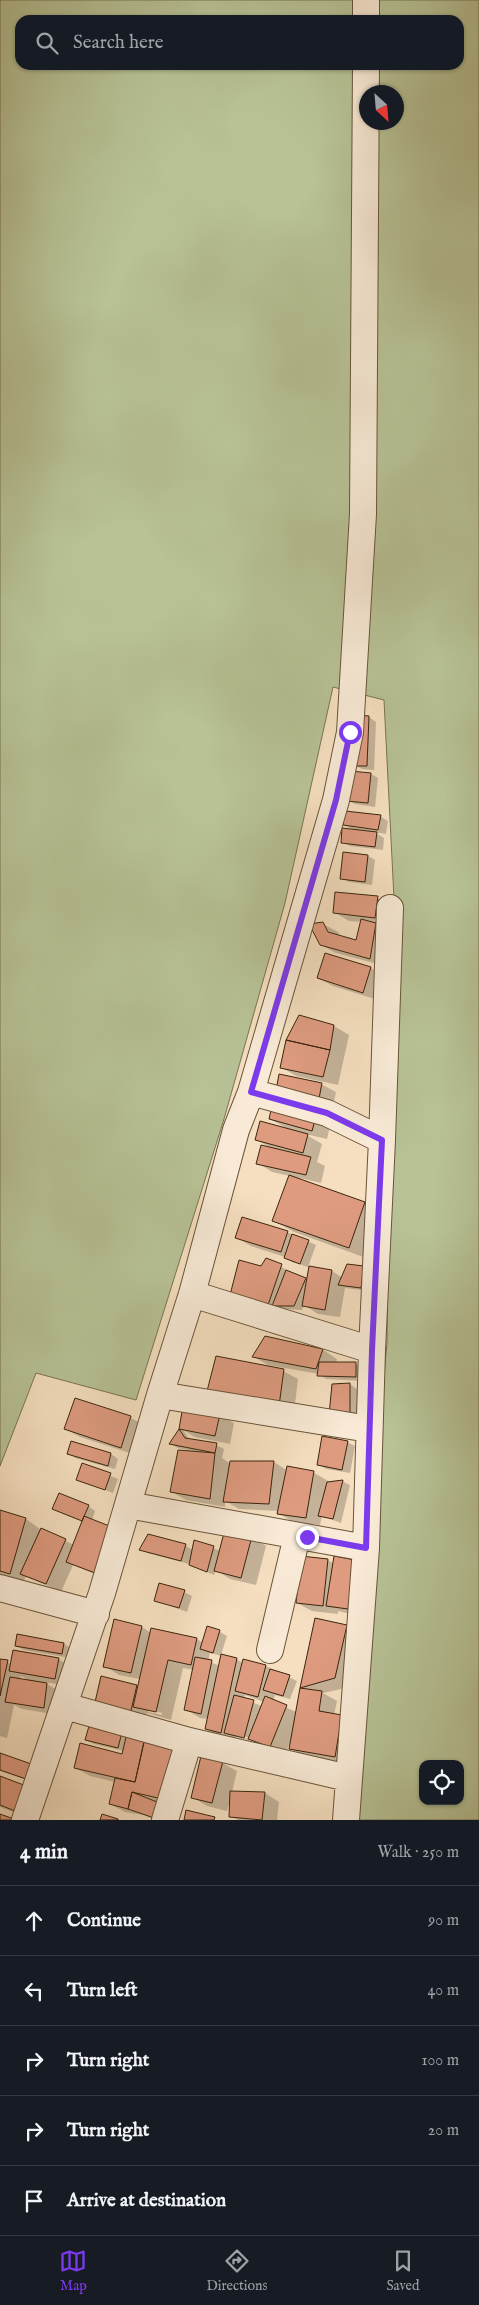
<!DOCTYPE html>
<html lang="en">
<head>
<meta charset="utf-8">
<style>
	body { margin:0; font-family:"IM FELL English",serif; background:#20242c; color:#f1f3f6 }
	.controls { position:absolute; right:15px; bottom:15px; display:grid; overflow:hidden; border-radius:10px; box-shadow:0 1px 4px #0004 }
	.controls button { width:45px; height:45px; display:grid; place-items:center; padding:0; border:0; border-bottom:1px solid #363941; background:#171b24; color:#f1f3f6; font:25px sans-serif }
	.compass { position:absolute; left:359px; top:85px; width:45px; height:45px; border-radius:50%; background:#171b24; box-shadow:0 1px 4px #0004; rotate:154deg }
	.stop { position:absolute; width:15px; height:15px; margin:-11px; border:4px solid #7c3aed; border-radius:50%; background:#fff }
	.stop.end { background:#7c3aed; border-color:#fff; box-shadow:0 1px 5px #0008 }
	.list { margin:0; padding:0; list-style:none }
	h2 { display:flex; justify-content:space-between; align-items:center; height:65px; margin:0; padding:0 20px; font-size:21px }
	h2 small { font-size:16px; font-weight:400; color:#9ea1a6 }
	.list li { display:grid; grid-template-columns:32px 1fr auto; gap:15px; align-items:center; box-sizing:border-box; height:70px; padding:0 20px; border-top:1px solid #363941 }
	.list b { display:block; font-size:19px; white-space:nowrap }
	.list em { font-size:16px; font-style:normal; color:#9ea1a6 }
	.icon { flex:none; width:28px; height:28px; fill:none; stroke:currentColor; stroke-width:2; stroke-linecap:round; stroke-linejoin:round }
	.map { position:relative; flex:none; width:479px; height:1820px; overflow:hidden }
	.search { position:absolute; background:#171b24; box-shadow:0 1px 4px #0004; left:15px; right:15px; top:15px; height:55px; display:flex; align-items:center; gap:12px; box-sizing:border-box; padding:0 18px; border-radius:15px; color:#9ea1a6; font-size:19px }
	.sheet { height:415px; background:#171b24 }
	nav { display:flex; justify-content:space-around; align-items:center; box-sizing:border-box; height:70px; border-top:1px solid #363941; background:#171b24; font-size:14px; color:#9ea1a6 }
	nav a { display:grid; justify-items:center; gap:2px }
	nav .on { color:#7c3aed }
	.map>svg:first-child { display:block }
</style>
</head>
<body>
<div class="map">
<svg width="479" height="1820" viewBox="0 0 479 1820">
	<rect width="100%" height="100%" fill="#f5dfc0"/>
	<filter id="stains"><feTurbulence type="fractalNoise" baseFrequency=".004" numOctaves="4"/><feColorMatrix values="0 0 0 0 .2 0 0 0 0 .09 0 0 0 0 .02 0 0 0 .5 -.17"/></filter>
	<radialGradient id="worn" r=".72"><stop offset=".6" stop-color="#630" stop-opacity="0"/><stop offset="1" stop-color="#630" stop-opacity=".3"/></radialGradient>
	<!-- green -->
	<path fill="#b7c296" stroke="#787450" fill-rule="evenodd" d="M0,0H479V1820H355L374,1488L387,1343L389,1140L396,938L384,700L333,687L285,903L224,1119L136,1400L36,1373L0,1466ZM20,20H459V65H20ZM366,92H396V122H366ZM423,1764H460V1801H423Z"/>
	<!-- shadow -->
	<path fill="#0003" fill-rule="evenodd" d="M369,717L376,722L374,770L362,769L354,765Z
		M351,772L371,774L378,778L375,807L355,804L348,800Z
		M381,817L388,821L386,834L374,832L384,838L383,850L350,846L342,842L356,831L344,825Z
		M368,856L375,860L372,885L349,882L341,878Z
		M377,898L392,906L389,925L375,924L390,933L385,966L336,953L321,945L323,924L338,932L340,937L357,942L362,922L349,921L334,912Z
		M326,954L371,968L385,977L378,1000L333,986L318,978Z
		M299,1016L334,1026L349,1035L338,1085L296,1076L281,1067Z
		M280,1076L321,1084L336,1092L332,1112Z
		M270,1119L331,1122L327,1139L305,1134L322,1144L317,1162L325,1166L321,1183L300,1178V1180L365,1203L385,1215L369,1259L294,1232L274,1221L290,1176L272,1172L258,1163L273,1149L257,1140L288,1129Z
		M287,1232L316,1245L308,1267L292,1262L285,1257L251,1246L237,1238Z
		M267,1259L307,1281L310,1267L332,1271L343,1278L363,1267L369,1291L345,1288L340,1317L318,1314L304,1305L302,1310L284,1309L231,1294L262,1267Z
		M265,1337L323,1350L337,1359L336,1363L356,1364L363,1368V1381L326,1379L319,1374L268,1365L254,1357Z
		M217,1358L283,1371L298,1379L294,1413Z
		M350,1384L357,1389V1421L338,1418Z
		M75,1399L131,1418L146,1426L136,1455L80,1437L65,1429Z
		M184,1408L220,1415L234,1423L230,1444L195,1437L183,1430L190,1440L216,1445L224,1449L222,1458L231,1464L274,1462L288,1471L313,1472L328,1481V1483L342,1481L350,1485L341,1523L322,1516L320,1525L293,1522L278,1513L279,1511L239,1509L225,1501V1507L186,1500L172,1492L193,1452V1451L178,1448L171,1444L180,1429Z
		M347,1442L355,1446L350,1473L326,1469L318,1464Z
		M71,1443L111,1454L118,1459L115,1469L75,1458L68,1453Z
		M83,1464L118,1479L113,1493L77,1479Z
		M88,1506L95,1511L92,1520L110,1580L73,1565L61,1592L26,1576L24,1581L0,1574V1512L26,1519L40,1529L74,1545L83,1521L61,1513Z
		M149,1536L186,1546L193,1550L195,1542L221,1551L252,1537L266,1546L256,1585L230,1579L216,1570L214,1575L189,1564L148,1553L141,1549Z
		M302,1558L328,1560L334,1564L362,1617L338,1611V1614L312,1611L297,1603Z
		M184,1592L192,1596L187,1612L155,1600Z
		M316,1620L347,1627L361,1635L350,1687L323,1693L337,1701L334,1715L342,1717L349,1765L305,1757L290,1748V1742L285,1755L252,1739L236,1737L235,1740L221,1737L206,1729L208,1719L200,1718L185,1709L194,1670L183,1668L171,1720L147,1713L144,1727L109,1719L136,1686L139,1687L140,1679L119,1675L105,1666L142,1627L151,1633L197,1639L203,1643L207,1628L220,1632L227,1636L221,1655L236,1659L243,1663L266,1666L297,1681L290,1699L275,1695L273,1701L296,1712ZM210,1653L222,1656L220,1666L208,1661ZM245,1695L264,1702L262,1706L244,1699ZM148,1709L162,1713V1715L148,1712ZM236,1734L250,1738V1740L236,1737Z
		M18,1636L64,1644L71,1648L70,1658L24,1650L16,1646Z
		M58,1659L73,1668L70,1686L44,1682L62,1693L58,1715L22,1709L14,1705L7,1738L0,1736V1660L12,1664ZM21,1676L30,1681L20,1680Z
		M91,1721L148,1735L176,1806L154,1801L157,1820L143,1815L125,1812L110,1804L115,1782L90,1776L75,1768L123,1755L124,1751L94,1744L86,1740Z
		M0,1755L39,1784L0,1771Z
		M222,1763L237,1771L232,1792L265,1793L279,1802L277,1820H238L231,1816L230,1800L227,1811L207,1806L192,1797Z
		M0,1778L35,1820L0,1807Z"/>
	<!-- building -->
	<path fill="#de9b80" stroke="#3a250b" d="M357,715L369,716L367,766H353Z
		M350,771L371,773L368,803L346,801Z
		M345,811L381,815L378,830L343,825Z
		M342,828L377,832L375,847L341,843Z
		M343,852L368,855L365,882L340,879Z
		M335,892L378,896L375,918L333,913Z
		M361,919L376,923L370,959L320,945L309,924L323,922L328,932L356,940Z
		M325,953L371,967L363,993L317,978Z
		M299,1015L334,1025L330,1050L286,1040Z
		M286,1040L330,1050L323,1077L280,1068Z
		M279,1074L322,1083L318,1104L275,1096Z
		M273,1101L317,1113L312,1131L269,1119Z
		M260,1121L308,1134L303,1153L255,1140Z
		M261,1145L311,1157L306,1175L256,1164Z
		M289,1175L365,1202L349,1248L272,1221Z
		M242,1217L288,1231L281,1252L235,1238Z
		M292,1234L309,1240L300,1264L284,1258Z
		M266,1258L282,1264L268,1305L230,1295L239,1260L261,1266Z
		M347,1264L364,1266L361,1288L338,1285Z
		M309,1266L332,1270L325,1310L302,1306Z
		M286,1270L306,1278L294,1306H272Z
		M265,1336L323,1349L316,1369L252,1357Z
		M216,1356L284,1369L279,1406L206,1395Z
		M319,1362H356V1377L317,1376Z
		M350,1383V1417L329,1415L332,1384Z
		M75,1398L131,1416L121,1448L64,1429Z
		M183,1406L220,1414L215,1436L179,1429Z
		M179,1429L185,1438L217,1443L215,1453L169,1444Z
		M322,1436L348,1441L342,1470L317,1465Z
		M71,1441L111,1453L108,1466L67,1454Z
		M178,1450L215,1453L210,1499L170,1492Z
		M230,1461H274L269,1504L223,1502Z
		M82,1463L111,1473L105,1490L76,1480Z
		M287,1466L314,1471L306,1518L277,1514Z
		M343,1480L333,1519L318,1516L327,1482Z
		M59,1493L89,1505L82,1521L52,1509Z
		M0,1510L26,1518L10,1574L0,1571Z
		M84,1516L112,1527L95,1573L66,1562Z
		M41,1528L66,1539L46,1584L20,1574Z
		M225,1529L252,1536L241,1578L214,1571Z
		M148,1534L186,1544L181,1561L139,1550Z
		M194,1540L214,1546L207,1572L189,1565Z
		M301,1556L328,1559L323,1606L296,1603Z
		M334,1556L355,1560L348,1609L326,1606Z
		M159,1583L185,1590L179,1608L154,1601Z
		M315,1618L347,1625L335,1678L300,1688Z
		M114,1619L142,1626L131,1673L103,1667Z
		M207,1626L220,1630L213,1653L200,1649Z
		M151,1628L197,1638L191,1665L168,1660L156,1712L133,1707Z
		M17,1634L64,1643L62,1654L15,1646Z
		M13,1650L59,1658L55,1679L9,1671Z
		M221,1654L237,1658L221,1733L205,1729Z
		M195,1657L212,1660L201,1714L184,1710Z
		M0,1659L8,1660L0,1696Z
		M243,1659L266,1665L258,1697L235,1691Z
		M270,1669L290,1675L283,1696L263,1690Z
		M101,1676L137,1685L129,1719L93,1711Z
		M10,1677L47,1683L44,1708L5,1702Z
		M300,1688L322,1691L319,1711L342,1715L335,1757L289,1749Z
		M234,1695L254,1700L244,1738L224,1733Z
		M265,1696L287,1705L270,1747L248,1739Z
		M91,1719L123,1728L118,1748L85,1740Z
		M128,1729L149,1734L144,1742L135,1782L74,1768L80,1743L122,1754Z
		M144,1742L173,1749L162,1799L132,1792L128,1809L109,1804L115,1778L135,1782Z
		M0,1753L37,1766L32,1781L0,1770Z
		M201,1756L223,1761L212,1803L191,1798Z
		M0,1776L29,1787L20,1813L0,1805Z
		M230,1791L265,1792L262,1820L229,1817Z
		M132,1792L162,1804L157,1819L128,1809Z
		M186,1810L215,1817L214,1820H184Z
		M0,1814L14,1819L13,1820H0Z
		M102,1814L118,1819V1820H100Z"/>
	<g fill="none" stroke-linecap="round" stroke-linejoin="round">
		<!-- minor casing -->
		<g stroke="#695438" stroke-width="28">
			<path id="minor" d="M366,20V0
				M251,1092L327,1113L382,1140
				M192,1294L372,1350
				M160,1395L369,1429
				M128,1505L366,1548
				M0,1588L96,1614
				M270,1650L297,1536
				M65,1706L189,1741L348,1778
				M25,1820L102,1593L160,1395L192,1294L236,1130L251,1092L336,800L350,732L363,514L366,65
				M165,1820L189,1741
				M346,1820L366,1548L372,1350L382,1140L390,908"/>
		</g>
		<!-- minor -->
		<use href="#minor" stroke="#f8ead6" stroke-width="26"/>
	</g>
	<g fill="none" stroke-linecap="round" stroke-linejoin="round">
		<!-- route -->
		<path stroke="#7c3aed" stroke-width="6" d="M307,1537L366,1548L372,1350L382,1140L327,1113L251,1092L336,800L350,732"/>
	</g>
	<rect width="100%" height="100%" filter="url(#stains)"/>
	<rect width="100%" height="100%" fill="url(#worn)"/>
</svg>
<div class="controls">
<button><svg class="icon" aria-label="locate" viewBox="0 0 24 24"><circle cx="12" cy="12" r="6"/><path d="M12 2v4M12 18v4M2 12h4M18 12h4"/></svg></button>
</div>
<svg class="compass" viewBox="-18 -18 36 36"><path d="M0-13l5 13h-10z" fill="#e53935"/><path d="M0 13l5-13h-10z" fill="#9ea1a6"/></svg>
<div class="stop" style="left:350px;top:732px"></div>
<div class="stop end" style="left:307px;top:1537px"></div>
<div class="search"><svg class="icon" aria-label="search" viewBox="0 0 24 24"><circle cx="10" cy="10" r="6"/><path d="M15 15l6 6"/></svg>Search here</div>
</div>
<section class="sheet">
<h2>4 min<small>Walk · 250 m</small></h2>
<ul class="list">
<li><svg class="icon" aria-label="ahead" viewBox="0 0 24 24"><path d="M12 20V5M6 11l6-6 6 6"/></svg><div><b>Continue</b></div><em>90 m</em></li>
<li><svg class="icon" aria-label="left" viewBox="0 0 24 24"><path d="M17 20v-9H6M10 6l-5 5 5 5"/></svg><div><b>Turn left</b></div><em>40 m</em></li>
<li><svg class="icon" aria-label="right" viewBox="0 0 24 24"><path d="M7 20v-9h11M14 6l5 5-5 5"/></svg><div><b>Turn right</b></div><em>100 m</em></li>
<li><svg class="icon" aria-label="right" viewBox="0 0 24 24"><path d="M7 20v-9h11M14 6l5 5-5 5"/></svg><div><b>Turn right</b></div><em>20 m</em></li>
<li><svg class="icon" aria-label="arrive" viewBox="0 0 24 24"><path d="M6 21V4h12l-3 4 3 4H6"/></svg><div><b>Arrive at destination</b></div></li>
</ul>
</section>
<nav>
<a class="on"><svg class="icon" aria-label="map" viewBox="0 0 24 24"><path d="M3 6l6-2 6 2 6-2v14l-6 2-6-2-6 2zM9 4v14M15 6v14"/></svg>Map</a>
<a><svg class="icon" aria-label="directions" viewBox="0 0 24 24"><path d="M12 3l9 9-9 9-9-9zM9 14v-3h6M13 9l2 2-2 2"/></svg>Directions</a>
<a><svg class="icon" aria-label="saved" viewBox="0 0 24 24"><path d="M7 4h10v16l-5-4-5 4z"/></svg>Saved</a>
</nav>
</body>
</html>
